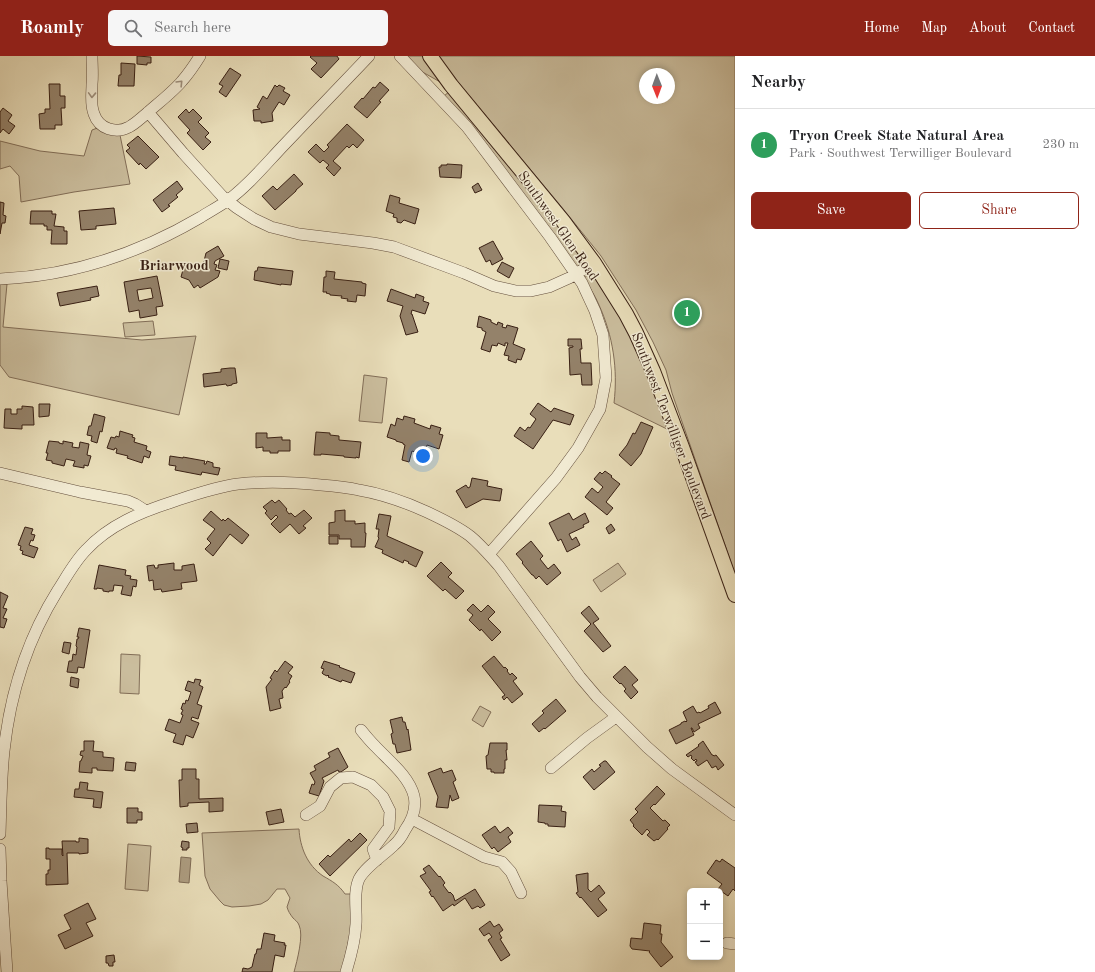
<!DOCTYPE html>
<html lang="en">
<head>
<meta charset="utf-8">
<style>
	body { margin:0; font-family:"Old Standard TT",serif; background:#f6f6f6; color:#202124 }
	.controls { position:absolute; right:12px; bottom:12px; display:grid; overflow:hidden; border-radius:6px; box-shadow:0 2px 6px #0003 }
	.controls button { width:36px; height:36px; display:grid; place-items:center; padding:0; border:0; border-bottom:1px solid #e0e0e0; background:#fff; color:#202124; font:20px sans-serif }
	.compass { position:absolute; left:639px; top:12px; width:36px; height:36px; border-radius:50%; background:#fff; box-shadow:0 2px 6px #0003; rotate:179deg }
	.you { position:absolute; left:423px; top:400px; width:14px; height:14px; margin:-10px; border:3px solid #fff; border-radius:50%; background:#1a73e8; box-shadow:0 0 0 6px #1a73e833 }
	.badge { display:grid; place-items:center; width:26px; height:26px; border-radius:50%; background:#8f2418; color:#fff; font-size:13px; font-weight:700 }
	.pin { position:absolute; translate:-50% -50%; border:2px solid #fff; box-shadow:0 1px 4px #0006 }
	.list { margin:0; padding:0; list-style:none }
	h2 { display:flex; justify-content:space-between; align-items:center; height:52px; margin:0; padding:0 16px; font-size:17px }
	h2 small { font-size:13px; font-weight:400; color:#757577 }
	.list li { display:grid; grid-template-columns:26px 1fr auto; gap:12px; align-items:center; box-sizing:border-box; height:72px; padding:0 16px; border-top:1px solid #e0e0e0 }
	.list b { display:block; font-size:15px; white-space:nowrap }
	.list p { margin:0; font-size:13px; white-space:nowrap; color:#757577 }
	.list em { font-size:13px; font-style:normal; color:#757577 }
	.actions { display:flex; gap:8px; padding:12px 16px }
	.actions a { flex:1; padding:9px 0; border:1px solid #8f2418; border-radius:6px; text-align:center; font-size:14px; color:#8f2418 }
	.actions .main { background:#8f2418; color:#fff }
	.icon { flex:none; width:22px; height:22px; fill:none; stroke:currentColor; stroke-width:2; stroke-linecap:round; stroke-linejoin:round }
	.map { position:relative; flex:none; width:735px; height:916px; overflow:hidden }
	header { display:flex; align-items:center; gap:24px; box-sizing:border-box; height:56px; padding:0 20px; background:#8f2418; color:#fff }
	header strong { font-size:19px }
	nav { display:flex; gap:22px; margin-inline-start:auto; font-size:14px }
	.search { width:280px; height:36px; background:#f6f6f6; display:flex; align-items:center; gap:10px; box-sizing:border-box; padding:0 14px; border-radius:6px; color:#757577; font-size:15px }
	main { display:flex }
	aside { flex:1; background:#fff }
	.map>svg:first-child { display:block }
</style>
</head>
<body>
<header>
<strong>Roamly</strong>
<div class="search"><svg class="icon" aria-label="search" viewBox="0 0 24 24"><circle cx="10" cy="10" r="6"/><path d="M15 15l6 6"/></svg>Search here</div>
<nav><a>Home</a><a>Map</a><a>About</a><a>Contact</a></nav>
</header>
<main>
<div class="map">
<svg width="735" height="916" viewBox="0 0 735 916">
	<rect width="100%" height="100%" fill="#e9deba"/>
	<filter id="stains"><feTurbulence type="fractalNoise" baseFrequency=".005" numOctaves="4"/><feColorMatrix values="0 0 0 0 .2 0 0 0 0 .09 0 0 0 0 .02 0 0 0 .5 -.17"/></filter>
	<radialGradient id="worn" r=".72"><stop offset=".6" stop-color="#630" stop-opacity="0"/><stop offset="1" stop-color="#630" stop-opacity=".3"/></radialGradient>
	<!-- green -->
	<path fill="#cbbe9e" stroke="#826e58" fill-rule="evenodd" d="M394,0H424L442,27Z
		M437,0H735V518L672,337L666,314L653,286L636,254L601,200L560,149L442,7ZM645,18H669V42H645Z
		M450,35L584,200C584,206 580,208 576,212L444,40Z
		M100,71L120,79L130,128L74,136L21,146L19,120L10,110L0,113V85L40,95L84,100L92,74Z
		M590,217H594L638,292L671,375L614,347C618,313 613,280 599,249C595,239 589,231 584,222Z
		M0,228H7L3,271L142,284L196,280L179,359L9,321L0,309Z
		M153,265L155,279L125,281L123,267Z
		M364,319L387,322L382,367L359,365Z
		M618,507L626,518L601,536L593,524Z
		M121,598L140,599L139,638L120,637Z
		M480,650L491,656L483,671L472,664Z
		M299,773C300,791 307,809 323,820C332,825 339,829 345,838H352V869L342,916H294C297,905 304,879 299,869C298,866 295,864 293,862C290,858 288,855 287,851L290,842L285,833H277L268,844L261,848L249,850L232,851L224,849L220,845L210,833L205,820L202,777Z
		M128,788L151,790L148,835L125,833Z"/>
	<!-- water -->
	<path fill="#ad9d81" stroke="#7e6b55" d="M181,801L191,802L189,827L179,826Z"/>
	<!-- building -->
	<path fill="#94826a" stroke="#381f13" fill-rule="evenodd" d="M137,0L151,1V7H147V9L137,8Z
		M311,0H337L339,3L321,22L311,13L317,7L310,1Z
		M121,7L135,8L134,30H118L119,19H121Z
		M230,12L241,19L226,41L219,36L223,30L219,28Z
		M380,26L389,34L379,45L381,46L367,62L354,51L362,42L363,43L373,31L375,32Z
		M49,28H60V40H65V52H61L62,69H55V73H40L39,58L45,57V53H50Z
		M275,29L277,31L279,29L285,32L283,35L290,39L284,49L279,46L272,57L273,65L261,67V65H254L253,54L260,53L257,51L263,40L267,43Z
		M3,52L12,59L8,65L15,70L9,78L3,73L0,77V56Z
		M186,53L189,57L193,53L202,62L198,66L209,77L205,81L211,86L203,94L187,77L190,74L178,61Z
		M347,68L364,84L357,92L353,88L349,92L347,90L333,105L341,112L334,120L326,112L329,109L323,104L320,107L308,96L316,88L324,96L329,91L327,89Z
		M138,80L159,101L146,113L140,107L139,109L126,95L130,92L127,89Z
		M447,108L462,109L461,122L440,121L439,111H441V109H447Z
		M294,118L303,128L296,134V135L275,154L262,140L273,130L277,134Z
		M177,125L183,133L176,139L178,141L168,149L170,150L162,156L153,144Z
		M478,127L482,134L475,137L472,131Z
		M390,139L400,142L399,147L419,153L415,168L404,164L401,167L397,166V162L393,161L394,158L386,155Z
		M0,146L4,147L3,159L6,160L5,167H2L0,178Z
		M114,152L116,168L96,170V173L81,174L79,155Z
		M31,155H52V158H56L54,170L64,171V175H67V188H51L52,174H47V170H44V168H30Z
		M493,185L503,203L492,209L490,204L486,206L479,192Z
		M218,190L224,200L215,205L214,208L217,209L215,214L220,215L218,221L200,232L198,229L194,232L189,224L181,221L184,210L196,213L203,209L206,197Z
		M220,203L229,205L227,214L218,212Z
		M502,206L514,212L509,222L497,215Z
		M258,211L293,215L291,229L281,228V229L254,224L255,215H257Z
		M326,215L335,216L334,223L362,226V227L366,228L365,240L357,239L356,246L347,245L348,243L341,242L342,240L330,239V238L326,237L327,236H323L324,221H326Z
		M157,220L163,250L156,251L157,259L140,262L139,254L129,256L124,226ZM151,232L153,242L139,245L137,234Z
		M97,230L99,240L90,242L91,244L60,250L57,237Z
		M391,233L415,242L416,238L424,241L423,245L429,247L425,258L412,254L411,258H412L418,276L406,279L400,260L403,250L387,245Z
		M479,260L491,264V266L497,269L498,266L503,268L502,271L506,272L507,269L518,272L513,288L525,293L521,304L517,303L516,307L508,304L509,300L504,299L508,287H505V290L498,287L497,290L492,289L490,296L481,293L486,276L482,274V272L477,271Z
		M568,283H581L582,293H580L581,307H591L592,329H582L581,318L570,319L569,292L573,291V290H568Z
		M230,312H235L237,327L232,328V329L227,330L226,328L204,331L203,318L221,316V313Z
		M538,347L551,356L554,352L574,359L570,369L553,364L533,393L514,380L520,371L525,375L528,371L530,372L536,363L530,358Z
		M39,348H50L49,360L39,361Z
		M22,350L33,351L34,369H22V373L4,372L5,353H11V358H17V353H22Z
		M94,358L105,361L102,376L100,375L97,387L91,385L92,380L87,379L89,370H91Z
		M404,360L415,363L414,367L430,373L431,369L441,372L439,378L443,379L439,393L427,389L424,399L412,395L409,406L402,404L405,389L403,388V387L396,385V384L387,381L391,368L395,370L397,362L403,364Z
		M641,366L653,371L641,398L631,410L619,399L627,389L633,377L635,378Z
		M120,375L133,379L132,381L135,382L134,386L147,390L146,394L151,396L149,402L144,400L142,407L127,402L128,400L116,397L117,393L115,392L114,394L107,392L111,381L115,382L116,380L119,381Z
		M316,376L330,377V379L339,380V384L361,386L359,402L356,401V402L344,401V400L321,398V399H314Z
		M256,377H267V382L282,381V384H290V395H278V397H270V395H263V391L256,392Z
		M49,385L59,386V387L63,388V385L73,387L72,391L79,392L80,386L89,388L87,399L91,400L88,410L84,409V412L73,410L75,405L66,403L64,410L52,407V405L46,404L48,397H46Z
		M170,400L183,402V401L205,405L204,408H206L207,405L213,407V411L220,412L218,419L202,416L201,419L175,414L176,410L169,409Z
		M605,415L612,420L611,421L620,428L606,446L613,452L607,459L585,441L592,432L598,437L603,431L594,423L600,416L602,418Z
		M472,422L488,425L487,430L502,433L500,445L483,443L466,452L456,435L466,429L468,432L470,431Z
		M272,444L275,447L279,444L287,453L286,454L289,458L291,457L295,461L304,454L312,462L303,470L306,472L299,478L290,468L280,477L271,468L278,461L276,459L271,464L265,457L267,455L263,451Z
		M345,454V465H355V468L365,467V477H366L365,491H351V483H339V479H329V467L335,466V455Z
		M211,455L222,465L223,463L225,465L228,462L249,479L242,488L230,478L213,500L205,493L211,487L207,483L215,473L203,464Z
		M569,457L573,464L585,457L589,466L583,469L584,471L569,478L572,484L576,481L580,489L567,496L561,483L558,485L549,467Z
		M379,458L391,460L387,480L423,496L416,511L408,507L409,506L404,504L403,507L382,497L383,494L375,491L379,482L378,481L379,473H376Z
		M611,468L615,474L609,478L606,472Z
		M25,471L33,473L31,478L35,479L33,485L31,484L29,489L38,492L34,502L22,498L23,495L20,494L21,490L18,489Z
		M329,480H338V488H329Z
		M531,485L543,500L540,503L548,513L554,508L561,517L547,529L539,520L536,523L533,519H532L522,507L523,506L516,498Z
		M441,506L452,517L448,521L464,535L456,543L445,533L443,535L427,520Z
		M174,507V514H182V510L194,508L197,525L181,527L182,533L162,536L161,533L154,534L153,524L149,525L147,510L154,509L155,512H158V509Z
		M99,509L126,514L125,519L131,520L130,523L137,524L136,531L133,530L131,540L121,538L123,530L114,529L113,535H109V536L103,535V533L97,532V533H94Z
		M0,536L8,540L3,552L7,553L3,562L7,563L4,572L0,571Z
		M473,548L481,556L488,549L495,556L488,563L501,576L492,585L481,573L480,575L469,564L473,559L467,554Z
		M589,550L599,563L593,567L611,590L603,596L584,575L591,568L581,557Z
		M79,572L90,574L84,612L78,611L77,617L67,616L69,605H72L73,598L76,599L77,591L76,590L77,583H78L79,581H77Z
		M64,586L71,587L69,598L62,596Z
		M494,600L504,612L505,611L508,614L507,615L510,619L512,617L517,622L513,625L523,638L512,647L507,641L504,644L502,641L505,639L482,610Z
		M285,605L293,611L288,617L292,620L289,625L290,626L286,632L285,631L282,635L283,642L279,643L281,652L270,655L266,631L272,623L270,622L275,614L277,616Z
		M324,605L340,610L339,611L355,617L351,627L342,624L341,626L328,621L329,620L328,619L327,620L323,618L322,617L324,613L321,612Z
		M625,610L638,624L632,629L638,636L631,643L624,635L626,633L621,627L620,628L613,621Z
		M71,621L79,623L78,632L70,630Z
		M195,623L201,624L199,629L203,631L197,648L202,650L198,663L192,661L191,664L199,667L193,682L186,679L183,689L173,686L176,678L165,674L169,663L180,667L183,659L181,658L183,654L181,653L183,647L185,648L186,644L188,645L191,636L185,634L188,625L194,627Z
		M556,643L566,655L545,673L544,672L539,676L532,668L544,657L542,655Z
		M715,646L721,657L698,668L700,672L694,676L692,672H691L694,679L676,688L669,674L681,668V667L685,665L686,666L687,665L683,656L693,650L697,657L699,656L700,657L709,652L708,650Z
		M402,661L403,666H405L407,674L408,673L411,694L397,697L395,688H393L391,678L393,677L390,664Z
		M84,685H94L93,695L103,696V701L114,702L113,715L97,714V712H92V717L79,716L80,705H81L83,700L80,699L81,695H84Z
		M703,685L712,699H713L714,700L716,699L724,709L718,714L716,710L712,712L707,704L698,710L695,706L697,705L696,703L694,705L691,702L692,701L691,699L688,701L686,699L699,690L698,689Z
		M490,687H507V694H506L507,704H505V713H504V717H494V716H491V713H487L486,700L488,699Z
		M338,692L348,711L341,716H339L338,714L322,722L324,725L319,740L309,737L312,728L314,729L315,726L310,717L316,714L314,710L330,701L328,697Z
		M604,705H606L615,716L594,734L583,721L592,713L594,716L601,710L599,709Z
		M126,706L136,707L135,715L125,714Z
		M441,712L443,717L452,714L456,724L453,726L459,742L452,745L450,739L448,752L436,751L438,741L428,717Z
		M182,713H196V723H199V743L223,742V755L209,756V746L188,747V750L180,751L179,724H182Z
		M80,726L88,727L87,734L103,736L101,752L93,751L94,743L74,741L75,733H79Z
		M657,730L665,738L655,749L654,748L650,752L663,765L665,764L670,769L667,772L668,773L658,784L657,783L654,785L647,779L650,776L647,773L642,779L633,770L634,769L630,764L638,756L635,753Z
		M539,749L562,750L561,755L566,756L565,771L548,770V768H545V767L538,766Z
		M127,752H138V756H142V764H137V767H127Z
		M281,753L284,766L269,769L266,756Z
		M197,767L198,776L187,777L186,768Z
		M495,770L500,777L508,771L513,777L508,781L511,786L498,796L494,791L492,793L482,779Z
		M360,777L367,784L330,820L319,808L328,799L330,801L349,783L351,786Z
		M79,782L88,783V797L79,798V797H67L68,828L46,829V818H48V814H50V803H46V792H49V793H62V799L63,800L62,785H76V786H79Z
		M182,785L189,786V792H187V794H182L183,792L181,791Z
		M722,803L735,812V835L733,833L728,840L718,833L722,828L707,817L716,804L720,806Z
		M429,809L439,821L440,820L445,827L443,829L449,837L450,836L453,839L455,845L475,833L485,849L480,852L478,850L472,853L465,842L454,850L453,848L443,855L433,840L432,841L429,836L431,835L420,820L426,817L423,813Z
		M588,817V833L591,836L599,829L605,837L598,843L607,854L598,861L581,841L580,842L576,837L578,836L576,819Z
		M88,847L96,863L86,867L93,880L65,893L58,879L71,873L64,859Z
		M490,865L494,871L499,868L503,874L499,877L502,882L500,883L510,899L501,905L488,884L492,881L489,877L484,880L479,873Z
		M644,867L661,869L660,878H662L661,886L673,901L661,911L649,896L650,895L632,893L630,890L631,882L642,883Z
		M264,877L275,879L274,885L285,887L284,889H286L284,901L275,899L272,916H242L243,912L248,913L252,911L255,898H256L257,893H261Z
		M114,899L115,906H113V910H109L108,907H106V900Z"/>
	<g fill="none" stroke-linecap="round" stroke-linejoin="round">
		<!-- minor casing -->
		<g stroke="#644f3d" stroke-width="12">
			<path id="minor" d="M92,0C92,9 93,19 92,28C92,38 90,48 94,58C99,73 116,78 129,71C135,68 141,62 146,58C157,48 173,36 182,25C189,17 195,8 200,0
				M400,0L467,71L550,181L582,227L595,255L603,279L606,322L600,353L578,392L556,422L489,498
				M148,56L183,97L222,140L237,152L254,163L271,171L299,178L373,187L394,191L464,217L494,230L516,235H531L549,231L569,222L594,207
				M0,223C71,220 140,197 201,161C209,156 218,151 227,145C248,130 265,109 283,90C312,60 340,30 369,0
				M0,417L80,436L128,445L135,448L146,455
				M551,712L587,682L616,661
				M306,759L320,750L330,731L341,722L353,721L371,729L383,741L390,755L389,771L373,793L377,804
				M412,763L484,801L502,806L511,816L521,837
				M0,778C1,750 1,722 4,695C10,638 28,582 58,534C67,520 75,505 86,494C109,469 141,456 172,446C193,439 215,431 238,428C266,425 293,426 321,429C334,430 346,431 359,434C383,438 405,446 427,456C442,463 457,470 470,480C481,489 490,500 499,510L580,621L597,641L647,691L672,713L735,759
				M0,793L1,825L7,916
				M727,887L735,888
				M346,916C351,900 355,885 356,868C357,854 353,836 359,823C365,811 384,799 394,789C399,785 402,780 405,774C412,764 417,753 414,740C409,720 388,704 375,690C370,685 365,679 361,674"/>
		</g>
		<!-- major casing -->
		<g stroke="#381f13" stroke-width="16">
			<path id="major" d="M430,0L451,29L563,165L594,207L626,258L636,277L653,315L682,391L735,539"/>
		</g>
		<!-- minor -->
		<use href="#minor" stroke="#f1ead2" stroke-width="11"/>
		<!-- major -->
		<use href="#major" stroke="#e9deba" stroke-width="14"/>
	</g>
	<!-- one-way arrows -->
	<defs><path id="oneway-chevron" d="M-2-3.5L2.5 0L-2 3.5" fill="none" stroke-width="1.6" stroke-linecap="round" stroke-linejoin="round"/></defs>
	<g stroke="#9e8f7c">
		<use href="#oneway-chevron" transform="translate(180 27) rotate(-46)"/>
		<use href="#oneway-chevron" transform="translate(92 39) rotate(92)"/>
	</g>
	<g text-anchor="middle" dominant-baseline="central" stroke-width="3" stroke-linejoin="round" paint-order="stroke">
		<!-- street labels -->
		<g font-size="14" fill="#381f13" stroke="#f1ead2">
			<text transform="translate(558 170) rotate(55)">Southwest Glen Road</text>
			<text transform="translate(671 370) rotate(69)">Southwest Terwilliger Boulevard</text>
		</g>
		<!-- neighbourhood labels -->
		<g font-size="15" font-weight="bold" fill="#381f13" stroke="#f1ead2">
			<text x="174" y="210">Briarwood</text>
		</g>
	</g>
	<rect width="100%" height="100%" filter="url(#stains)"/>
	<rect width="100%" height="100%" fill="url(#worn)"/>
</svg>
<div class="controls">
<button>+</button>
<button>−</button>
</div>
<svg class="compass" viewBox="-18 -18 36 36"><path d="M0-13l5 13h-10z" fill="#e53935"/><path d="M0 13l5-13h-10z" fill="#757577"/></svg>
<div class="you"></div>
<div class="pin badge" style="left:687px;top:257px;background:#2e9e5b">1</div>
</div>
<aside>
<h2>Nearby<small></small></h2>
<ul class="list">
<li><span class="badge" style="background:#2e9e5b">1</span><div><b>Tryon Creek State Natural Area</b><p>Park · Southwest Terwilliger Boulevard</p></div><em>230 m</em></li>
</ul>
<div class="actions"><a class="main">Save</a><a>Share</a></div>
</aside>
</main>
</body>
</html>
